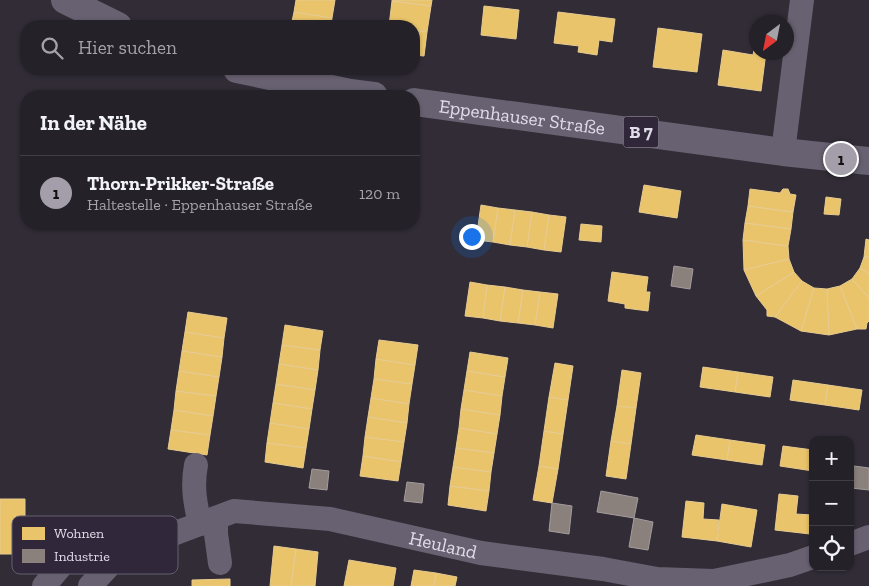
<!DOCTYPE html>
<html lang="de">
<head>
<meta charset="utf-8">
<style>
	body { margin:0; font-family:"Zilla Slab",serif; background:#312e34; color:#f1f3f6 }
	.controls { position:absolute; right:15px; bottom:15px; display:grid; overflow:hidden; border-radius:10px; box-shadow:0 1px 4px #0004 }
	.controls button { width:45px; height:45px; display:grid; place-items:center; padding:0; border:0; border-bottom:1px solid #423e45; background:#252128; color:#f1f3f6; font:25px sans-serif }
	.compass { position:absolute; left:749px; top:15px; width:45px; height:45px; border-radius:50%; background:#252128; box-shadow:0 1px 4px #0004; rotate:212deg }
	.you { position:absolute; left:471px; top:236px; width:18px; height:18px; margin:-12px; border:4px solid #fff; border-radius:50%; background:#1a73e8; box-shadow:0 0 0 8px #1a73e833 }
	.badge { display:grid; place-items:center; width:32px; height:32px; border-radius:50%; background:#a39eaa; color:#111; font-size:16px; font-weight:700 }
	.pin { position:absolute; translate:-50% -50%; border:2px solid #fff; box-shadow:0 1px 5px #0006 }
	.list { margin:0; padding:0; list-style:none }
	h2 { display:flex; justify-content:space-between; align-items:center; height:65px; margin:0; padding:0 20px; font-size:21px }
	h2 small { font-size:16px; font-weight:400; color:#a3a3a8 }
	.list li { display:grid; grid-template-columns:32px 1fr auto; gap:15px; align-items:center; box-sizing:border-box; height:75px; padding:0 20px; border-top:1px solid #423e45 }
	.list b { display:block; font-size:19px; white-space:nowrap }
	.list p { margin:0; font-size:16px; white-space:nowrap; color:#a3a3a8 }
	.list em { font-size:16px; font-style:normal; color:#a3a3a8 }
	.icon { flex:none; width:28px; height:28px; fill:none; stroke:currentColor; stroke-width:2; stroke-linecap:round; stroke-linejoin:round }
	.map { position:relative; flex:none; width:869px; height:586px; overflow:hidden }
	.search { position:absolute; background:#252128; box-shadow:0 1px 4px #0004; left:20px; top:20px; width:400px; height:55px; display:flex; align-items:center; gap:12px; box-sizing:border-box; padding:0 18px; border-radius:20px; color:#a3a3a8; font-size:19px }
	.panel { position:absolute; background:#252128; box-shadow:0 1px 4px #0004; left:20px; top:90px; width:400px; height:140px; border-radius:20px }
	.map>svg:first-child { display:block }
</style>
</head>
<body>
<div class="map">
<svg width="869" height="586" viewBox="0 0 869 586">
	<rect width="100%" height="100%" fill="#312c36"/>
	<!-- homes -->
	<path fill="#e9c46a" stroke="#e7cb90" d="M296,0H335L332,18L294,12Z
		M392,0H432L431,6L392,1Z
		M392,1L431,6L427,32L414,30V26H389Z
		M484,6L519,10L516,39L481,35Z
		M294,12L332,18L331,26H291Z
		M558,12L615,19L612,42L599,40L597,55L578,52L579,46L554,43Z
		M658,28L702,34L697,72L653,67Z
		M414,30L427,32L424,56L414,55Z
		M723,50L753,55L754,50H756V52H766L761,91L718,85Z
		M644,185L681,191L677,218L639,212Z
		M750,189L780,193L783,189H788L790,194L796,195L793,212L748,206Z
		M826,197L841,199L839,215L824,214Z
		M481,205L498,208L493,242L476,240Z
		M748,206L793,212L791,229L745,223Z
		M498,208L515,210L510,245L493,242Z
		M515,210L532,212L527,247L510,245Z
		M532,212L549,215L544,250L527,247Z
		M549,215L566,217L561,252L544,250Z
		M745,223L791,229L788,246L743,240Z
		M581,224L602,226L601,242L579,240Z
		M866,239L869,240V257H864Z
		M743,240L788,246L789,259L744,270Z
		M864,257H869V274L860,268Z
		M789,259L794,272L756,296L744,270Z
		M860,268L869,274V298L852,279Z
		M612,272L648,277L646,292H650L648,311L625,308V304L608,301Z
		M794,272L802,281L775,317L767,316V310L756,296Z
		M852,279L869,298V321L867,323L866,329H857L840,286Z
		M802,281L814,288L801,331L775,317Z
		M470,282L487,285L483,318L465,316Z
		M487,285L505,287L500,321L483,318Z
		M840,286L857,329L829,335L827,289Z
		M505,287L523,290L518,323L500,321Z
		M814,288L827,289L829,335L801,331Z
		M523,290L540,292L535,325L518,323Z
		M540,292L558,294L553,328L535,325Z
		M188,312L227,318L224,338L185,332Z
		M285,325L323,331L320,350L282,345Z
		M185,332L224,338L222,357L182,351Z
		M379,340L418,345L415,365L376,359Z
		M282,345L320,350L318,370L279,364Z
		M182,351L222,357L219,377L179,371Z
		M470,352L508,358L505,377L467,371Z
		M376,359L415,365L412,384L374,379Z
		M555,363L573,366L568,400L549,397Z
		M279,364L318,370L315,390L276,384Z
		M703,367L738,372L735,392L700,387Z
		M622,370L641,373L636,408L617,406Z
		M179,371L219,377L216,396L176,391Z
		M467,371L505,377L502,396L464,390Z
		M738,372L773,377L770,397L735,392Z
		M374,379L412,384L409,404L371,398Z
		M793,380L828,385L825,405L790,400Z
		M276,384L315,390L312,409L273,403Z
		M828,385L862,390L859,410L825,405Z
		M464,390L502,396L500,415L461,409Z
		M176,391L216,396L213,416L174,410Z
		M549,397L568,400L563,434L544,431Z
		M371,398L409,404L407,423L368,417Z
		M273,403L312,409L309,429L270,423Z
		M617,406L636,408L631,444L611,441Z
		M461,409L500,415L497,434L459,428Z
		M174,410L213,416L210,435L171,430Z
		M368,417L407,423L404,442L365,437Z
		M270,423L309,429L306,448L267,443Z
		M459,428L497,434L494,453L456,448Z
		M171,430L210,435L207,455L168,449Z
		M544,431L563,434L558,469L539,466Z
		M696,435L730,440L727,460L692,455Z
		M365,437L404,442L401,462L363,456Z
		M730,440L765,445L762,465L727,460Z
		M611,441L631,444L626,479L606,476Z
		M267,443L306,448L303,468L265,462Z
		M783,446L813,450V471L780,466Z
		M456,448L494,453L491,472L453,467Z
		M363,456L401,462L398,481L360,476Z
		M539,466L558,469L552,503L533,500Z
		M453,467L491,472L489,491L450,486Z
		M450,486L489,491L486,511L448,505Z
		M779,494L798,496L796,514L812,515L810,534L775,530Z
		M0,499H25V554H0Z
		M686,501L704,503L703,519L719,520L717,541L682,537Z
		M722,504L757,510L751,547L717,541Z
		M274,546L296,549L291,586H270Z
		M296,549L318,552L315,586H291Z
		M349,560L396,568L393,586H344Z
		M414,570L436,573L434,586H411Z
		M436,573L457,577L455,586H434Z
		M230,579V586H192V580Z"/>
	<!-- industry -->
	<path fill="#8a817c" stroke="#a49c9d" d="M674,266L693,269L690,289L671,286Z
		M854,466L869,468V490L851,488Z
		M312,469L329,471L327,490L309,488Z
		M407,482L424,484L422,503L404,501Z
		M601,491L638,498L634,518L597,512Z
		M552,503L572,506L569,534L549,531Z
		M634,518L653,522L648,550L629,547Z"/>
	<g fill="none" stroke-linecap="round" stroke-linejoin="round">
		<!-- minor -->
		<g stroke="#686171" stroke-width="24">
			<path d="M783,152L802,0"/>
			<path d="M196,465C192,486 195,503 200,524"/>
			<path d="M216,518V534L220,563"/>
			<path d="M850,544L869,537"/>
			<path d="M44,586L76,548L120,554"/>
			<path id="s1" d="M90,586L120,554L234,511L330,519L481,553L603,569L657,579L714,581L790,565L813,557"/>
		</g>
		<!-- major -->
		<g stroke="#686172" stroke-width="28">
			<path d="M65,0L118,26"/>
			<path d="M237,69L350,93L374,96"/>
			<path id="s2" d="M414,102L783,152L869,161"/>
		</g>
	</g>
	<g text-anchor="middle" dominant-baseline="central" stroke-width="5" stroke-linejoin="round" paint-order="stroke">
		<!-- shield labels -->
		<rect fill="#30283a" stroke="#aca6b4" stroke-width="1" x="623.5" y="116.5" width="35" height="31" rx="4"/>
		<g font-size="18" font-weight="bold" fill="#e1dce9">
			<text x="641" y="132">B 7</text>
		</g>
		<!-- street labels -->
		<g font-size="19" fill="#e1dce9" stroke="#30283a">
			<text stroke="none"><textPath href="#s2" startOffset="109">Eppenhauser Straße</textPath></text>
			<text stroke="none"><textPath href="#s1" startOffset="378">Heuland</textPath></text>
		</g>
	</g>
	<!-- legend -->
	<rect x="12" y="516" width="166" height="58" rx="8" fill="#30283a" stroke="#655e6f" stroke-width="1"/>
	<rect x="22" y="527" width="23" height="13" fill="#e9c46a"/>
	<rect x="22" y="549" width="23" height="14" fill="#8a817c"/>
	<g font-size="14" fill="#e1dce9">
		<text x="54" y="538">Wohnen</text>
		<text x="54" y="561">Industrie</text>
	</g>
</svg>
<div class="controls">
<button>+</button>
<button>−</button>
<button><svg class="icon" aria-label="locate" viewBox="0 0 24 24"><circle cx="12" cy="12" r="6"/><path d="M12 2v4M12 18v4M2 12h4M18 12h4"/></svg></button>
</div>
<svg class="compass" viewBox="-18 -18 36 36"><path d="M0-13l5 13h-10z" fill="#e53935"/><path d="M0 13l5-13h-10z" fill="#a3a3a8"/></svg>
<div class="you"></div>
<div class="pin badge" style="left:841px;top:159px">1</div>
<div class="search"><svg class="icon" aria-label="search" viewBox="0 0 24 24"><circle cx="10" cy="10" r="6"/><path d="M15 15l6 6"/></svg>Hier suchen</div>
<section class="panel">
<h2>In der Nähe<small></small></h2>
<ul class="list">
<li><span class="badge">1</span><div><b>Thorn-Prikker-Straße</b><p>Haltestelle · Eppenhauser Straße</p></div><em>120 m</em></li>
</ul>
</section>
</div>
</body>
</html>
